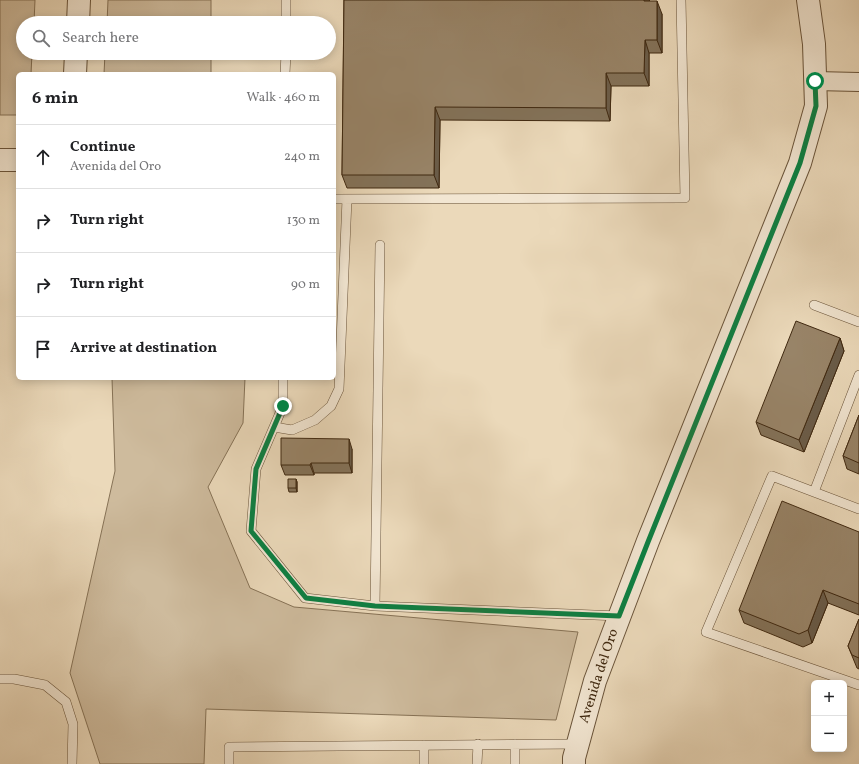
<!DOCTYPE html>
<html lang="en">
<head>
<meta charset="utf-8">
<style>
	body { margin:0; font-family:Vollkorn,serif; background:#f6f6f6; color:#202124 }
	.controls { position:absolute; right:12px; bottom:12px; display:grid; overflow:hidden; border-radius:6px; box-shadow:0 2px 10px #0003 }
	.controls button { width:36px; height:36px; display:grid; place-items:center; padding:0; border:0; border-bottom:1px solid #e0e0e0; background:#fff; color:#202124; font:20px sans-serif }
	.stop { position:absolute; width:12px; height:12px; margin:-9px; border:3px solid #0b8043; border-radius:50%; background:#fff }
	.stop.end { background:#0b8043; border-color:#fff; box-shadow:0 1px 4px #0008 }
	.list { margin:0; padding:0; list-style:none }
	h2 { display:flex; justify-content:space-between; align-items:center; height:52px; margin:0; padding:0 16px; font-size:17px }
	h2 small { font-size:13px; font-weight:400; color:#757577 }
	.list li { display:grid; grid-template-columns:26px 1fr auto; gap:12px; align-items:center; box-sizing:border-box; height:64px; padding:0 16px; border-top:1px solid #e0e0e0 }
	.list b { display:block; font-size:15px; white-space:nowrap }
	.list p { margin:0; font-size:13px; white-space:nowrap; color:#757577 }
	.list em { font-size:13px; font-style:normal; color:#757577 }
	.icon { flex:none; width:22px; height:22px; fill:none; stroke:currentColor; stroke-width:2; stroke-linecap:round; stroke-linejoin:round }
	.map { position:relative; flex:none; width:859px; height:764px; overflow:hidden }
	.search { position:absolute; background:#fff; box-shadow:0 2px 10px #0003; left:16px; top:16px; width:320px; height:44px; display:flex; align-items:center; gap:10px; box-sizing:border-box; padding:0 14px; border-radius:22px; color:#757577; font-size:15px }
	.panel { position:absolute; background:#fff; box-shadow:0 2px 10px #0003; left:16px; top:72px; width:320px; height:308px; border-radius:6px }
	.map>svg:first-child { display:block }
</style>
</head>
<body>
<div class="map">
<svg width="859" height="764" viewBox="0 0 859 764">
	<rect width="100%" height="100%" fill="#ebd9ba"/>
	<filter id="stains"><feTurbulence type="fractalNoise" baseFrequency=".005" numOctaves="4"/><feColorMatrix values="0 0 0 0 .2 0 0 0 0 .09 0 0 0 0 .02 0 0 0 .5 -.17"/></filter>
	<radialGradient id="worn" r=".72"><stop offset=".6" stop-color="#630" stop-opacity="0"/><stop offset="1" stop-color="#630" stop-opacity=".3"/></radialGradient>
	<!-- green -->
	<path fill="#cebb9d" stroke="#867256" d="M0,0H35L34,23H23V53H32L31,74H18V115H0Z
		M108,0H211V23H107Z
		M105,53H211V74H104Z
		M112,378H245L243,423L208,487L250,588L294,607L578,632L556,720L206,709L204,764H100L70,673L115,471Z"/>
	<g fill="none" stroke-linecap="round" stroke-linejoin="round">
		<!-- service casing -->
		<g stroke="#6a543a" stroke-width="10">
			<path id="service" d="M286,23V0
				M285,74L286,53
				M334,199L685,198L681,0
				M380,245L375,606L619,616
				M814,305L859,322
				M859,375L814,492L772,476L706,632L859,685
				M283,378V406L256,469L251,531L305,598L375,606
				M274,427L292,430L315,420L331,406L339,389L347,199
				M814,492L859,509
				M0,679H14L45,685L66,702L73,724L72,764
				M229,764V747L578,744
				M424,764V745
				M477,764L478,744
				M515,764V744"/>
		</g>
		<!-- minor casing -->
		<g stroke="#6a543a" stroke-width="20">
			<path id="minor" d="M815,81L859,82"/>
		</g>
		<!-- tertiary casing -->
		<g stroke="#6a543a" stroke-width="24">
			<path id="tertiary" d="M78,23L79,0
				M75,74L76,53
				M0,160H18
				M574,764V758L595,681L648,541L800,163L816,106L814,44L808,0"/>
		</g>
		<!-- service -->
		<use href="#service" stroke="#f2e6d2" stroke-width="9"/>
		<!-- minor -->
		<use href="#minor" stroke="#f2e6d2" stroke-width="18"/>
		<!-- tertiary -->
		<use href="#tertiary" stroke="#f2e6d2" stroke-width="22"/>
	</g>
	<!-- wall -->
	<path fill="#837259" stroke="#3f2810" d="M344,0H649L662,14V53H649V86H611L610,121L440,120L439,188H347L342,175Z
		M840,338L844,351L804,452L761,435L756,422Z
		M859,415V474L847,469L843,456Z
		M352,449V473H314V475H285L281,465Z
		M296,479L297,482V492H289L288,488Z
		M859,532V615L828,603L812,643L803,647L744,623L739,610Z
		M859,619V669L857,668L848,646Z"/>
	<!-- shaded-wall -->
	<path fill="#6a5c49" stroke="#3f2810" d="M657,1L662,14V53L657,40Z
		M645,40L649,53V86L644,73Z
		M606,73L611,86L610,121L606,108Z
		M435,107L440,120L439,188L434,175Z
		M840,338L844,351L804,452L799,440Z
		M349,439L352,449V473L349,463Z
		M311,463L314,473V475L310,465Z
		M296,479L297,482V492L296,488Z
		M823,590L828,603L812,643L808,630Z"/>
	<!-- building -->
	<path fill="#988468" stroke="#3f2810" d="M344,0H644V1H657V40H645L644,73H606V108L435,107L434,175H342Z
		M796,321L840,338L799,440L756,422Z
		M859,415V463L843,456Z
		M281,438L349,439V463H311L310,465H281Z
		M288,479H296V488H288Z
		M782,501L859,532V604L823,590L808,630L799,634L739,610Z
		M859,619V658L852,655L848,646Z"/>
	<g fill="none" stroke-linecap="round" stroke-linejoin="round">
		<!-- route -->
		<path stroke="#0b8043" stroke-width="5" d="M283,406L256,469L251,531L306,598L375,606L619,616L648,542L800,163L816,106L815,81"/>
	</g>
	<g text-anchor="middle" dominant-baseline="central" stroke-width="4" stroke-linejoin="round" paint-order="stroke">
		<!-- street labels -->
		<g font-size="14" fill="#3f2810" stroke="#f2e6d2">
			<text transform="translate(599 676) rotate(-72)">Avenida del Oro</text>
		</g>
	</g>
	<rect width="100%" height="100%" filter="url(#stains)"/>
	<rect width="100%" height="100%" fill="url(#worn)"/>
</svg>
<div class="controls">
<button>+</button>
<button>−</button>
</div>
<div class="stop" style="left:815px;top:81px"></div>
<div class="stop end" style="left:283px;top:406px"></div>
<div class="search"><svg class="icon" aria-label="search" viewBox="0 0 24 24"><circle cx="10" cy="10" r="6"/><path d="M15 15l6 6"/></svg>Search here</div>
<section class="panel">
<h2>6 min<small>Walk · 460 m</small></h2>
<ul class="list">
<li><svg class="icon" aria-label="ahead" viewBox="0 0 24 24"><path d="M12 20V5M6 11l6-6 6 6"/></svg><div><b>Continue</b><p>Avenida del Oro</p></div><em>240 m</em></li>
<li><svg class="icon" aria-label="right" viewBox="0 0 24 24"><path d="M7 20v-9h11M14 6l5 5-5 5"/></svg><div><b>Turn right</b></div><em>130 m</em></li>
<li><svg class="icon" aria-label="right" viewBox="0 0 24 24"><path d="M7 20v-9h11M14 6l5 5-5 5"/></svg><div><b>Turn right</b></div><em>90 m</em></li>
<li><svg class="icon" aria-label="arrive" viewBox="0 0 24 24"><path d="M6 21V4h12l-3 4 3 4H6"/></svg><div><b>Arrive at destination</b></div></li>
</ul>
</section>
</div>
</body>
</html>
